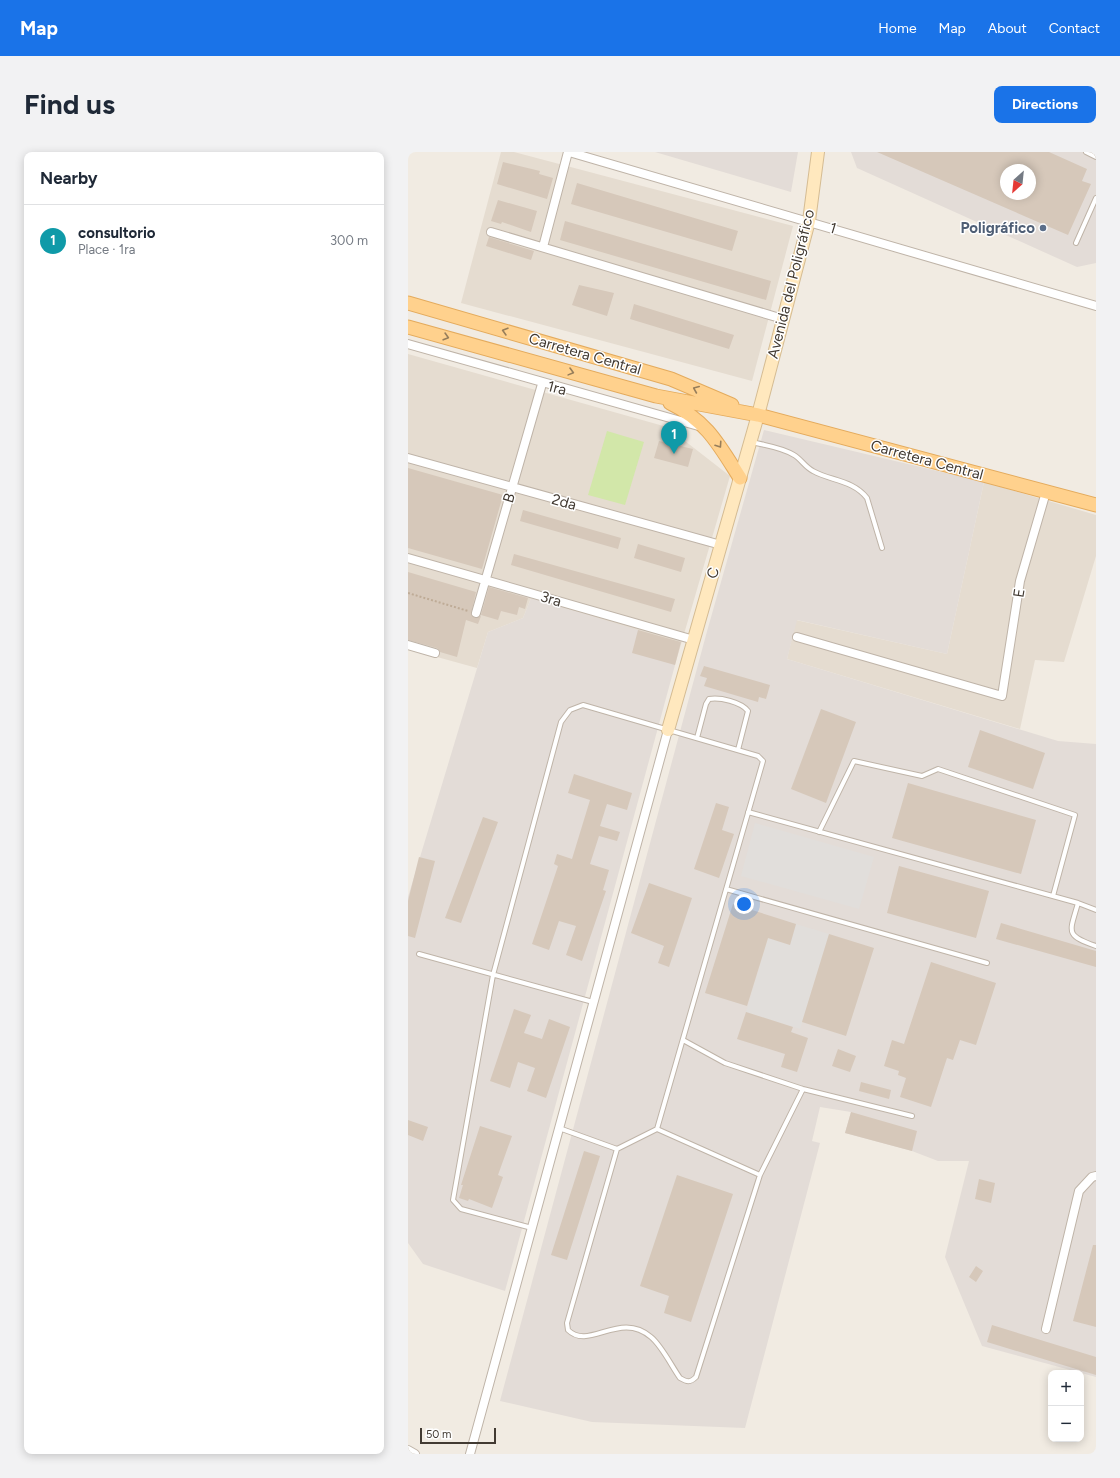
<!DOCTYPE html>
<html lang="en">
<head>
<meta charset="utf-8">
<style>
	body { margin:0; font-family:Figtree,sans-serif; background:#f2f2f3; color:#1f2937 }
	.controls { position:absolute; right:12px; bottom:12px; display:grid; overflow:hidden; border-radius:8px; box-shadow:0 2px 10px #0003 }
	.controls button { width:36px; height:36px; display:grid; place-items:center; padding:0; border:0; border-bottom:1px solid #e0e1e3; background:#fff; color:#1f2937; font:20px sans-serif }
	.compass { position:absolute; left:592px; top:12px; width:36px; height:36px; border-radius:50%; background:#fff; box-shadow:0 2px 10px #0003; rotate:207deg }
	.scale { position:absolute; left:12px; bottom:10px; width:76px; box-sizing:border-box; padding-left:4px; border:2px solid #423a32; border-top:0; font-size:11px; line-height:14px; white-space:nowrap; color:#423a32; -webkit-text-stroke:3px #fff; paint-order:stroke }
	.you { position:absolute; left:336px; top:752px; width:14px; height:14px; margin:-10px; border:3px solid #fff; border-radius:50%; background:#1a73e8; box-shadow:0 0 0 6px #1a73e833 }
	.badge { display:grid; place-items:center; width:26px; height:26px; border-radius:50%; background:#1a73e8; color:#fff; font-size:13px; font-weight:700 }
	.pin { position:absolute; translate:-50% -33px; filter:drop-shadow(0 1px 2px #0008) }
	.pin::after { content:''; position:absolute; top:21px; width:14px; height:12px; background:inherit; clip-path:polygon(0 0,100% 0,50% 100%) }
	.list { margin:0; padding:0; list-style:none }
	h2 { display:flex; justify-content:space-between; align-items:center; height:52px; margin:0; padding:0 16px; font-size:17px }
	h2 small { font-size:13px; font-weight:400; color:#747a83 }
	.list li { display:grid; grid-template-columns:26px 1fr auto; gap:12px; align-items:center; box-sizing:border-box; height:72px; padding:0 16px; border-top:1px solid #e0e1e3 }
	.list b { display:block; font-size:15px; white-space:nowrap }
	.list p { margin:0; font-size:13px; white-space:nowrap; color:#747a83 }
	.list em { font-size:13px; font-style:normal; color:#747a83 }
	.map { position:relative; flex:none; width:688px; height:1302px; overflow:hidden; border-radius:8px }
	header { display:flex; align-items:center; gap:24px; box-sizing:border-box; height:56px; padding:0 20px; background:#1a73e8; color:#fff }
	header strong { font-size:19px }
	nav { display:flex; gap:22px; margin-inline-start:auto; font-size:14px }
	.intro { display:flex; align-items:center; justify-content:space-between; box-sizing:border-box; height:96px; padding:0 24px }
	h1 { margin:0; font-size:28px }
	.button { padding:10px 18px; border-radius:8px; background:#1a73e8; color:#fff; font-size:14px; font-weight:700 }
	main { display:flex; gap:24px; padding:0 24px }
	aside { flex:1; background:#fff; border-radius:8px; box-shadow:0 2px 10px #0003 }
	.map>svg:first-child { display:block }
</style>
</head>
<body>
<header>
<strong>Map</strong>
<nav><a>Home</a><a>Map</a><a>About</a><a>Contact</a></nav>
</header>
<div class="intro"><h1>Find us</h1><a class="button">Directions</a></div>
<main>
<aside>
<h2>Nearby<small></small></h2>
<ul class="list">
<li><span class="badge" style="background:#0f9aa8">1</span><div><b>consultorio</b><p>Place · 1ra</p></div><em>300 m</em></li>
</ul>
</aside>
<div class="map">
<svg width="688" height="1302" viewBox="0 0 688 1302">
	<rect width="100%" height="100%" fill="#f1ebe2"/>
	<!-- residential -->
	<path fill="#e5dcd0" d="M93,0H106L385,74L344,229L53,151Z
		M0,202L259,275L322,324L267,513L224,501L230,479L123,446L115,466L80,480L69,516L0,497Z
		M576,330L688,363V404L656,510L627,508L612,577L379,507L388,468L539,502Z"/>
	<!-- industrial -->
	<path fill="#e3dcd7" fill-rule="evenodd" d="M247,0H390L383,40Z
		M443,0H688V111L669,115L449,16ZM598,18H622V42H598Z
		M356,278L576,330L539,502L389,468L379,507L650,589L688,592V1225L574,1194L537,1105L561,1009H530L504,999L437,981L443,960L412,955L404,989L412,991L337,1276L184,1270L92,1249L298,483Z
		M123,446L230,478L267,513L97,1139L15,1112L0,1091V745L80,480L115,466Z"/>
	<!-- green -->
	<path fill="#d2e7a9" d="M199,279L236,290L217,353L180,343Z"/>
	<!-- parking -->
	<path fill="#e1dedb" d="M347,671L466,705L451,757L333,724Z
		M388,772L421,782L392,877L338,860L360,786L382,793Z"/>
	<!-- building -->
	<path fill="#d6c8ba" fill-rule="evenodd" d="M469,0H641L679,17L674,29L683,32L660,83ZM598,18H622V42H598Z
		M95,10L132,19L131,22L145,26L139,47L89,32Z
		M169,31L330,79L324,99L163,52Z
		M90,48L129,59L123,80L94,70L93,72L83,69Z
		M157,69L363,129L358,148L152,88Z
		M81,85L126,99L123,108L78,94Z
		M171,133L206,141L199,164L164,153Z
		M226,152L326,183L321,197L222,167Z
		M251,289L285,297L280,315L246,306Z
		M0,316L95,343L74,417L0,396Z
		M115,358L213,386L210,397L112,369Z
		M230,392L277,406L273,420L226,406Z
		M106,402L267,447L263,460L103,413Z
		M0,420L68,440L63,462L67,466L73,464L70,472L58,468L49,505L32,500L29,496L0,488Z
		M81,435L120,446L117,457L111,455L109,463L93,459L90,468L73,463Z
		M230,478L273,490L267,513L224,501Z
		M296,514L362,533L358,547L351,545L350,550L296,534L299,526L292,524Z
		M413,557L448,570L418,651L383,637Z
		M572,578L637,601L625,637L560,615Z
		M166,622L224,641L219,658L199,652L192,674L212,680L209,689L191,684L182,712L201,718L195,738L198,739L174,809L158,803L168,774L151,769L141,798L124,792L150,714L146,712L149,702L164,707L182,648L160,641Z
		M500,631L628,668L613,722L484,686Z
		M308,651L321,655L314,678L326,682L311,726L286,717Z
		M75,665L90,670L53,771L37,766Z
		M11,705L27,709L7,786L0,784V749Z
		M491,714L581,739L568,786L479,761Z
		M241,731L284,746L261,815L250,811L256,794L223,781Z
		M325,752L388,772L382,793L360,786L339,854L297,841Z
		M593,771L688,799V815L588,787Z
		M421,782L466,796L438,884L394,870Z
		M523,810L588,831L568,893L552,888L545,908L539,906L523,955L492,945L498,926L490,923L491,919L476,914L484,888L496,892Z
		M106,857L123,863L116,881L134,887L141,867L162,875L138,946L119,939L127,916L110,910L102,936L82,929Z
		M338,860L385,875L383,880L400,886L389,920L373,915L377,902L329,887Z
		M430,897L448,904L442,920L424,914Z
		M453,930L483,938L481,947L451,939Z
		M443,960L509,979L504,999L437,981Z
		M0,968L20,975L15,989L0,983Z
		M72,974L104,984L90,1023L95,1025L84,1056L61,1047L60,1049L51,1046L55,1033H53Z
		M176,999L192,1004L159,1108L143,1103Z
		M269,1023L325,1042L283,1170L256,1161L261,1144L232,1134Z
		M571,1027L587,1031L583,1051L567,1047Z
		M685,1093H688V1175L665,1169Z
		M568,1114L575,1119L568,1130L561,1125Z
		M584,1173L688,1205V1223L579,1190Z"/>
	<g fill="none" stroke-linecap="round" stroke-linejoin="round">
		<!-- lane casing -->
		<g stroke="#bfb4a8" stroke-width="6">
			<path id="lane" d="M678,0L688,5
				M668,91L688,46
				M344,290C359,294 373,295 386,303C393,307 397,315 405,319C423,329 445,328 459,346L474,396
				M289,586L298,552L301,547C312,545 333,550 340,559L330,598
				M340,660L670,751
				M411,680L446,609L514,624L530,617L667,663L645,744
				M318,737L579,811
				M688,758L670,751C662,780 656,783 688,794
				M11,802L185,850
				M275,888L317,911L395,937L504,964
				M151,976L209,997L249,977L352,1023L288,1225C282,1231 279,1230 272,1226C264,1215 254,1194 243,1185C212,1158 181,1199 160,1178L159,1171L209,997
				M352,1023L395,937
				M124,1076L53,1057L45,1048L85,823L153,570L162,558L175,553L350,604L355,609L249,977"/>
		</g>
		<!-- street casing -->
		<g stroke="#bfb4a8" stroke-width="10">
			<path id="street" d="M161,0L688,154
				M83,80L375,167
				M135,95L160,0
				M0,192L294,275
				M0,306L313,393
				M0,406L286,488
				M68,461L134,232
				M389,485L594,544L612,429L638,340
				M0,493L27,501
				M638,1177L671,1039L684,1025L688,1024
				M0,1298L7,1302
				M62,1302L260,578"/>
		</g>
		<!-- secondary casing -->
		<g stroke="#d5bc93" stroke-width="14">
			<path id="secondary" d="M260,578L350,263L401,69L410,0"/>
		</g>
		<!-- primary casing -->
		<g stroke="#e4ab5d" stroke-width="15">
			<path id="primary" d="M0,151L263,227L324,253
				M0,175L248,244L350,263L688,353
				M262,251C299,269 311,293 332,326"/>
		</g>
		<!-- path -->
		<path stroke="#beab96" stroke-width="2" stroke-dasharray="2 2" stroke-linecap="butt" d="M0,441L60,459"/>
		<!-- lane -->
		<use href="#lane" stroke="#fff" stroke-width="4"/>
		<!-- street -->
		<use href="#street" stroke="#fff" stroke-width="8"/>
		<!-- secondary -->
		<use href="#secondary" stroke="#ffe8be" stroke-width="12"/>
		<!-- primary -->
		<use href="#primary" stroke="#ffd18d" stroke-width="13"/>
	</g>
	<!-- one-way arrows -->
	<defs><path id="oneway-chevron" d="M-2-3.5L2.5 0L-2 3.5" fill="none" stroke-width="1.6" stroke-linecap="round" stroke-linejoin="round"/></defs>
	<g stroke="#977e5b">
		<use href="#oneway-chevron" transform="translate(97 179) rotate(-164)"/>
		<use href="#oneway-chevron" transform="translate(38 185) rotate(16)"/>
		<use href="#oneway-chevron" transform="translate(163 220) rotate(15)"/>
		<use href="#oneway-chevron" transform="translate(288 237) rotate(-157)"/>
		<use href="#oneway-chevron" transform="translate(311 293) rotate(56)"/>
	</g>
	<!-- markers -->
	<circle fill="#5c6f8a" stroke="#fff" stroke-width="1.5" cx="635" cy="76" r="4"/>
	<g text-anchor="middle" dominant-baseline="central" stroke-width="3" stroke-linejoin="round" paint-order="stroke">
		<!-- street labels -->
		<g font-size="15" fill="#423a32" stroke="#fff">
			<text transform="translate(425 76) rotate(17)">1</text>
			<text transform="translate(383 132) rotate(-76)">Avenida del Poligráfico</text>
			<text transform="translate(177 202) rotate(16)">Carretera Central</text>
			<text transform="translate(149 236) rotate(15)">1ra</text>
			<text transform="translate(519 308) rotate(15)">Carretera Central</text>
			<text transform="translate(101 346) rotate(-74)">B</text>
			<text transform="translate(156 350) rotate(16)">2da</text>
			<text transform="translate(305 421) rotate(-74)">C</text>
			<text transform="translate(611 441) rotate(-81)">E</text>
			<text transform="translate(143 447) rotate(17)">3ra</text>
		</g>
		<!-- service labels -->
		<g font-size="15" font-weight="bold" fill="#4e5e75" stroke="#fff" text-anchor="end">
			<text x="627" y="76">Poligráfico</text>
		</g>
	</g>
</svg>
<div class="controls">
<button>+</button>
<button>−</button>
</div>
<svg class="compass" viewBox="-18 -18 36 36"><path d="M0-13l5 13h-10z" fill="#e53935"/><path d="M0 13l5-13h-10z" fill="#747a83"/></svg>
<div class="scale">50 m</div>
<div class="you"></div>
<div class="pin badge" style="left:266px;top:302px;background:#0f9aa8">1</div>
</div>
</main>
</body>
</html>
